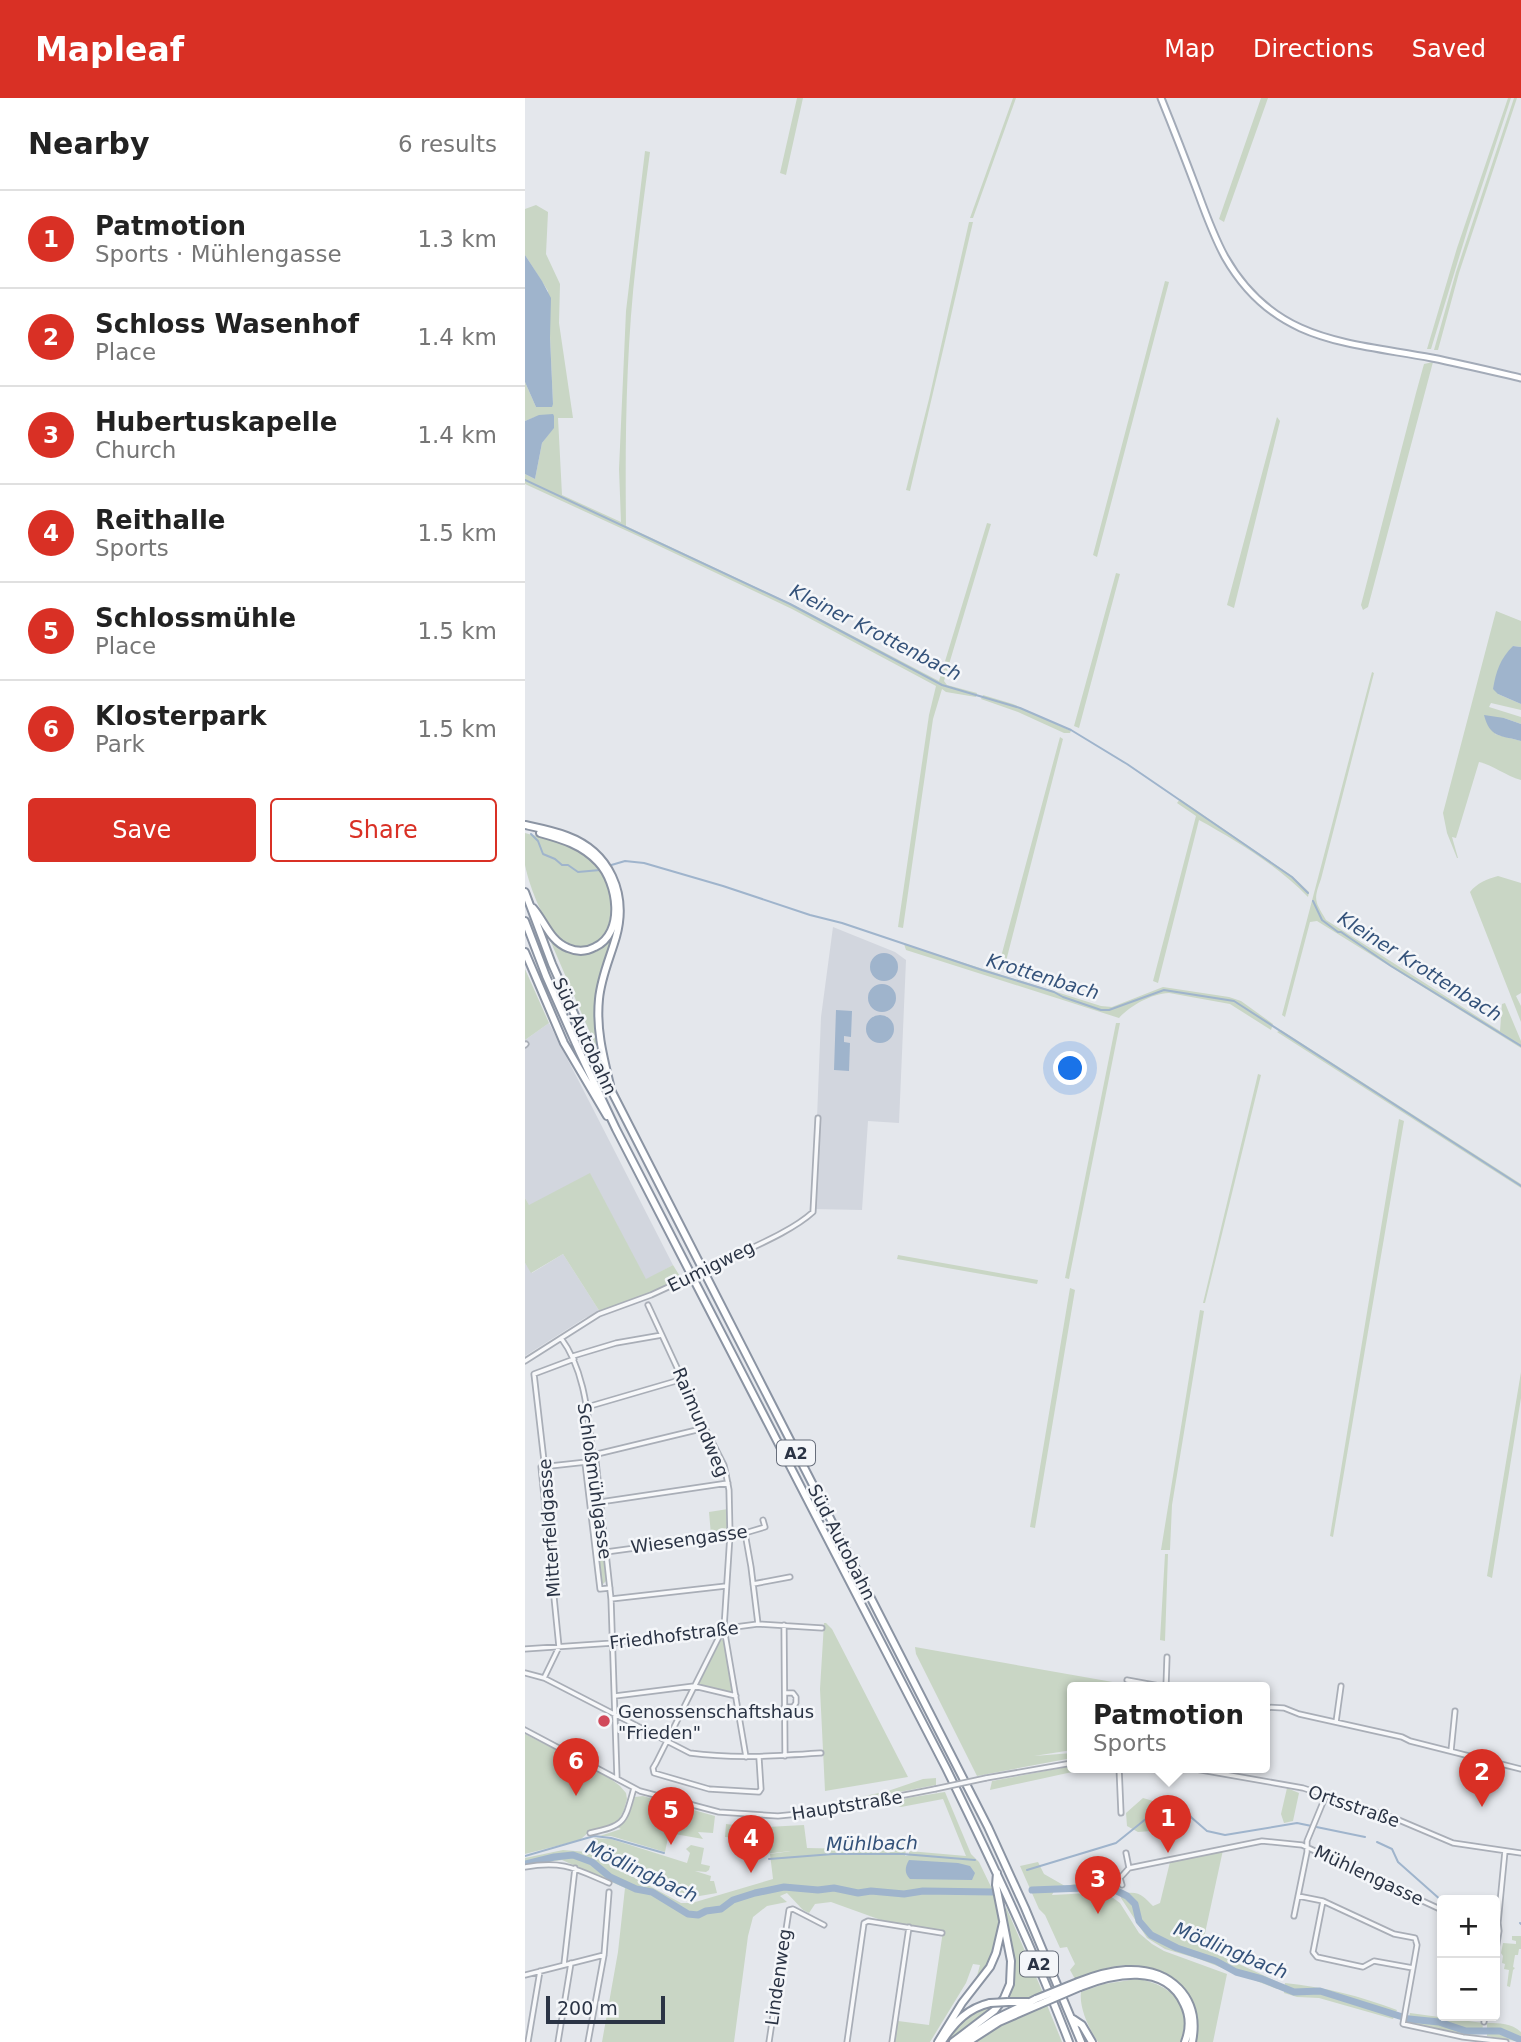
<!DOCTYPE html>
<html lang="en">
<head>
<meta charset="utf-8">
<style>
	body { margin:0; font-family:"DejaVu Sans",sans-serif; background:#f2f2f2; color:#222 }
	.controls { position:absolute; right:21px; bottom:21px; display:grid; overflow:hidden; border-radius:7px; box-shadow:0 4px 10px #0003 }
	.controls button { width:63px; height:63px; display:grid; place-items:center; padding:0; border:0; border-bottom:2px solid #e0e0e0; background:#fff; color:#222; font:35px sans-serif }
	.scale { position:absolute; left:21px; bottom:18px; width:119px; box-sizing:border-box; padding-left:7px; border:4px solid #2b3445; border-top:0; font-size:19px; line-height:24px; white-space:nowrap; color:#2b3445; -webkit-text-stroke:5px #f4f6f9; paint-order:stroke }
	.you { position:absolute; left:546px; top:971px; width:24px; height:24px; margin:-18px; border:5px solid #fff; border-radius:50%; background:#1a73e8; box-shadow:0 0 0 10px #1a73e833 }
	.badge { display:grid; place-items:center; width:46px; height:46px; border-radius:50%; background:#d93025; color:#fff; font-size:23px; font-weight:700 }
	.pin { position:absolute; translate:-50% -58px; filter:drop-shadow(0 2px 4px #0008) }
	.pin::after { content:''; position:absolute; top:37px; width:24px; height:21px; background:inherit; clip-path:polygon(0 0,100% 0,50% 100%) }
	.popup { position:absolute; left:542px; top:1584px; width:203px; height:91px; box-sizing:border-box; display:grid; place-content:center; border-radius:7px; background:#fff; filter:drop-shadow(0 2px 5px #0005); font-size:23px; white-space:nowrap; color:#767676 }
	.popup b { font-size:26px; color:#222 }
	.popup::after { content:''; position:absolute; left:50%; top:100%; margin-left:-14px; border:14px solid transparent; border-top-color:#fff }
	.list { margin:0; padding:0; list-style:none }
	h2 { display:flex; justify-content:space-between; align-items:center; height:91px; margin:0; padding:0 28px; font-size:30px }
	h2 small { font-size:23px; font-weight:400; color:#767676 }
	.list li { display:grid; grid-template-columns:46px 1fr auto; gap:21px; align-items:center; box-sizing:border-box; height:98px; padding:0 28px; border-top:2px solid #e0e0e0 }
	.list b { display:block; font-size:26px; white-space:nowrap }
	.list p { margin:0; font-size:23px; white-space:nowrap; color:#767676 }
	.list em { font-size:23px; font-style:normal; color:#767676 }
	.actions { display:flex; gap:14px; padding:21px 28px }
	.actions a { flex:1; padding:16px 0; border:2px solid #d93025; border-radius:7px; text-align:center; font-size:24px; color:#d93025 }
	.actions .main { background:#d93025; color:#fff }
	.map { position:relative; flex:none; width:996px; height:1944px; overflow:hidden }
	header { display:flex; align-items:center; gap:42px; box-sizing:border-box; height:98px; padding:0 35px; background:#d93025; color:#fff }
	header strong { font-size:33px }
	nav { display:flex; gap:38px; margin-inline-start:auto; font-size:24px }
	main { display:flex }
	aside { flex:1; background:#fff }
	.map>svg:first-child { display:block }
</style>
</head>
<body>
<header>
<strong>Mapleaf</strong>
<nav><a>Map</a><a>Directions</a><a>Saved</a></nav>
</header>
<main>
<aside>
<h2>Nearby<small>6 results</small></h2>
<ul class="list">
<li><span class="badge">1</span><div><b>Patmotion</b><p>Sports · Mühlengasse</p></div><em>1.3 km</em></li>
<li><span class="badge">2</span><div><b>Schloss Wasenhof</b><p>Place</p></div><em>1.4 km</em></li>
<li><span class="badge">3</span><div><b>Hubertuskapelle</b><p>Church</p></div><em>1.4 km</em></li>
<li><span class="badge">4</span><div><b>Reithalle</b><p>Sports</p></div><em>1.5 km</em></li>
<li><span class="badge">5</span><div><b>Schlossmühle</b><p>Place</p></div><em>1.5 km</em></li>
<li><span class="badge">6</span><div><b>Klosterpark</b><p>Park</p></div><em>1.5 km</em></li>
</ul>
<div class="actions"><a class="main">Save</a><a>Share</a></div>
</aside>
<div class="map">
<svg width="996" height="1944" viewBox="0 0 996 1944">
	<rect width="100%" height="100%" fill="#e4e7ec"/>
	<!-- built -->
	<path fill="#d2d6de" d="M308,829L370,854L381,862L374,1025L343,1023L337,1112L288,1111L295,1031L292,1020L296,919Z
		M24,925L148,1167L121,1182L65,1076L4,1108L0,1100V942Z
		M38,1156L75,1214L60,1220L0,1258V1165L7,1175Z"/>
	<!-- green -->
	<path fill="#c9d6c5" d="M272,0H278L261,77L255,75Z
		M488,0H491L448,120H445Z
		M736,0H743L699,124L694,121Z
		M983,0H986L943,130L906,251H902L932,150Z
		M989,0H992L934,175L913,252H909L931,174Z
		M120,53L125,54C120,91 115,128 111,165C101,252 100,341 101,428L271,508L414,583L462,425L466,426L419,583L422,587L452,595L451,599L421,594L417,591L408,621L378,830L373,829L404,617L411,588L267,511L113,438L0,386V376L10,381L17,345L29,329L10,319L0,323V284L11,309L28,306L23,193L0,157V111L11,107L23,114L21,156L35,186L34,225L48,320H33L37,397L96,424L94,371L101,213Z
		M444,124H448L385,393L381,392L404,301Z
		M640,183L644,184L572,459L568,457Z
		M908,264L843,509L838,512L836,507L891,295L899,266Z
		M752,319L755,323L709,510L702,507Z
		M591,475L595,476L554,630L549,628Z
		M971,513L996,523V549L988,548L973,596L996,606V612L966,605L964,609L996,619V626L979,620L970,636L996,643V682C981,678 968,667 954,664L931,740L927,739L933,760H932L922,735L918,715Z
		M847,574L849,575L796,781C788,803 790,803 801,822L975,933L977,906L980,905L996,943V950L792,823L785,824L760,919L757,917Z
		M458,597L488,606L546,633L545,635H539L493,614L456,601Z
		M535,639L538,641L479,871L473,870Z
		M655,701L767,778L784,794L783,799C753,768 712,743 674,722L633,885L628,883L671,718L652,705Z
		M0,735C24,741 50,747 69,764C89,782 95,838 65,848C29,860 5,792 0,767C0,757 0,745 0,735Z
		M973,778L996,785V895L991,898L996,908V924L945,794C952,785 962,781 973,778Z
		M92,826L75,882L70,920L75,958L22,835L43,852L72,851Z
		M379,846L576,908L587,909L638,889L704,899L716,903L748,926L746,932L705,906L644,895C626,896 606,907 594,920L381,852Z
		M0,871L24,925L0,942Z
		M591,925H595L544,1181L540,1180Z
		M756,932L996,1086V1090L752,934Z
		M733,976L736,977L680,1205H678Z
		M874,1021L879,1023L808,1439L805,1438Z
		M65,1075L121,1181L148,1167L156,1180L109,1203L75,1214L38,1156L6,1175L0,1165V1100L4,1107Z
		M373,1157L513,1182L512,1186L372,1161Z
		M545,1190L550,1192L510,1430L505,1429Z
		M675,1212L679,1213L647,1407L645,1452H636Z
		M996,1274V1300L967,1480L962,1478Z
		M67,1369L69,1372L81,1483L78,1486L76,1484L63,1372Z
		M203,1411V1432L200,1435L186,1437L184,1414Z
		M640,1456H643L640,1543L635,1542Z
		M299,1525H301L307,1531L383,1679L300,1693L295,1591Z
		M195,1541L199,1542L208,1592L206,1595L173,1587V1583Z
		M390,1549L599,1586V1589H547V1652L509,1658L547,1655V1660L452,1678L391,1556Z
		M0,1636L82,1678L95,1688L101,1695L102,1701L99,1712L93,1723L89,1726L66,1732L55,1742L0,1756Z
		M547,1668L570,1669L465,1692L467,1683Z
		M411,1680V1687L301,1708L299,1707L363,1693L398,1681Z
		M762,1690L774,1695L768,1723L759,1725L756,1716Z
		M420,1694L446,1756L454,1764L470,1797L474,1811L473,1836L468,1857L461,1870L442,1894L452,1878L455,1867L448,1866L441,1885L405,1944H370L373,1923L404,1927L418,1833L356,1822L306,1804L290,1806L284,1815L278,1812L262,1795L255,1798L262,1804L242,1808L228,1819L223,1838L209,1944H77L93,1854L100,1790L37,1762L2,1767L0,1765V1760L38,1752L62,1754L156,1805H167L248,1781L245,1756L266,1753L239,1756L242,1729L279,1727L282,1750L381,1752L380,1758L384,1757V1753L441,1758L418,1701L376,1709L369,1707L382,1700Z
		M118,1698L190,1718L188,1735L173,1734L178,1741L144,1735L140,1754L86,1738H75L96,1731L92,1729C103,1723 106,1710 110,1699Z
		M618,1700L635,1705L625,1715L626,1733L613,1734L602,1728L601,1715Z
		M201,1726L237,1730L236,1742L200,1739Z
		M67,1740L86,1741L162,1765L165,1755L161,1751L166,1747L179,1750L176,1766L185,1768L184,1772L181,1774L170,1773L186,1778L185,1783H189L192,1795L157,1801L68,1753Z
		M698,1752L677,1849L753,1884L752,1891L674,1861L640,1851L622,1840L596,1800L597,1792L602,1795C615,1793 620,1800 628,1808L635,1805L645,1764Z
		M513,1764L519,1776L540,1788L565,1783L590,1786L595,1791L593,1797L577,1792L529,1793L527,1797L566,1795L584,1797L595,1805L614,1835L627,1846L639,1853L702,1876L688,1944H670C678,1892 643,1862 592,1868C577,1870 564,1876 550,1881L545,1872L550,1866L542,1849L535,1850L520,1817L514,1811L495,1768Z
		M481,1809L518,1895L502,1900L482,1901C499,1870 479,1839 481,1809Z
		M987,1838H996V1851H994L993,1857H990L988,1869L990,1870L988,1872L985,1889L982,1888L984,1872L979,1871L980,1866L977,1865L978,1858L976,1855L978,1845L991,1846V1843L987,1842Z
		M612,1881C647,1886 669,1909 655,1944H573C564,1931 554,1910 556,1894L579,1886Z
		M760,1885C799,1889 835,1898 872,1912L868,1921L794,1900L772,1899L759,1895Z
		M469,1906L470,1908L424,1944H419L438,1920L462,1907L465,1910Z
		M522,1907L537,1944H448C471,1928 496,1917 522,1907Z
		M885,1915L958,1925L957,1936L941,1937L883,1924Z
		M962,1925C975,1925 986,1925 996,1934V1944L962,1938Z"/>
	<!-- water -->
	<path fill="#9fb4cc" d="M0,157L17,183L26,200L25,239L28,306L27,309H11L0,284Z
		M28,316L29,318V330L17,345L10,381L0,376V323L14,317Z
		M988,548L996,549V606L973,596L968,591C971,573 975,561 988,548Z
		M959,617L979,620L996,626V643C975,637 965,640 959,617Z
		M345 869a14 14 0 1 1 28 0a14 14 0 1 1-28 0Z
		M343 900a14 14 0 1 1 28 0a14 14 0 1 1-28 0Z
		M311,912L327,913L326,939L319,938V944L325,945L324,973L309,972Z
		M341 931a14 14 0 1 1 28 0a14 14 0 1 1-28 0Z
		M384,1762L433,1765L445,1768L450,1775L447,1782L385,1781C379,1775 380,1769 384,1762Z"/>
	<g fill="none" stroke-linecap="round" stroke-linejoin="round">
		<!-- stream -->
		<path stroke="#9fb4cc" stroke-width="2" d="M0,382L265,506L417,587L495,610L546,632L602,666L719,746L767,779L783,795
			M6,736L13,743L18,756L30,761L37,767H43L53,774L75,772
			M83,768L100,763L119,765L198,788L285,817L317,825L457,872L529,894L538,899L576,912H584L639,892L709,903L996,1088
			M788,803L797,822L813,834H816L866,868L996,948
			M852,1744L867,1751L873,1764L917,1803
			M0,1758L69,1738L86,1740L139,1755
			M244,1761L308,1756H378L450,1762
			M502,1772L591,1745L627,1716L659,1709L667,1720L682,1733L700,1737L772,1725L840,1739
			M995,1825L996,1826"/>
		<!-- river -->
		<path stroke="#9fb4cc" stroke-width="7" d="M0,1766L29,1759L48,1757L67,1764L85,1779L111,1791L127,1794L163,1816L173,1817L181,1813L196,1811L208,1802L230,1795L259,1789L293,1792L309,1790L333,1795L346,1793L379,1796L398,1793L469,1794
			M507,1792L584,1789L602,1798L610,1806L614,1823L626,1837L652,1850L691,1863L711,1874L737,1881L769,1894L795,1893L884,1921L914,1924L941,1933H975L996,1942"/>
		<!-- minor casing -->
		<g stroke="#a9aeb7" stroke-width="7">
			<path id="minor" d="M0,947L1,946
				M191,1167C220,1152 265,1135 288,1114L293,1020
				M123,1207L180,1330L199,1367L201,1376L204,1392L205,1437L199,1530L221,1659
				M36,1240C60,1272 63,1319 68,1357L71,1363L86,1501L92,1680
				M48,1258L91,1245L137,1237
				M0,1263L74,1216L126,1197L152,1185
				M62,1309L158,1281
				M68,1357L180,1330
				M60,1365L75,1491L85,1490
				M16,1369L71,1363
				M75,1404L203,1385
				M220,1435L226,1469L233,1526
				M81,1454L220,1435L240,1429L238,1422
				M228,1486L265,1479
				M86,1501L201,1488
				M259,1527L260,1658
				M198,1531L131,1665L128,1670L129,1675L184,1691L234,1694L236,1691L234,1660
				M0,1551L88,1545L233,1526L297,1530
				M0,1575L19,1580L165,1655C209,1661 252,1658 296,1655
				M19,1580L34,1549L16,1369L19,1363L9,1276L49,1261
				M602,1582L640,1589
				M641,1588L642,1559
				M90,1598L169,1588L211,1598
				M259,1609H268L271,1605V1599L268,1595H260
				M739,1609L759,1610L774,1616L877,1639L885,1643L996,1671
				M811,1624L816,1588
				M0,1632L115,1693L194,1714L253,1718L293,1714L410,1691
				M926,1653L930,1613
				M594,1669L596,1715
				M659,1669L778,1690L869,1720L928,1745L996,1755
				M461,1680L547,1665
				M65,1735C101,1727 99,1725 109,1690
				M601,1755L604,1770
				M0,1769C38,1762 51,1771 84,1785
				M597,1787L595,1780L604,1770L737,1743L777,1747L917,1812
				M773,1798L798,1803L869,1836L890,1840L892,1847L888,1870L849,1863L838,1869L792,1859L788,1854L798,1803
				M769,1818L782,1754V1743L801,1697
				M970,1858L974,1833L973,1825L980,1753
				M39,1866L50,1770
				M888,1870L878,1926L938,1939L981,1944
				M0,1877L79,1857
				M959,1924L960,1918
				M3,1944L15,1873
				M33,1944L46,1865
				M63,1944L79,1857L84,1794
				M244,1944L264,1812L268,1811L299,1827
				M322,1944L339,1825L343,1823L417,1835
				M367,1944L384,1829"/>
		</g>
		<!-- major casing -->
		<g stroke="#a3abb8" stroke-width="9">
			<path id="major" d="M636,0C649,32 661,63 673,95C681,117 689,139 700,159C749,245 822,244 907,260C937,266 966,273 996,280"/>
		</g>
		<!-- highway casing -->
		<g stroke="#8b94a3" stroke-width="10">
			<path id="highway" d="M0,727C14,730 29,733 42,738C85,754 103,796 91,839C85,860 76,879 74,901C71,931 78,958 85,987
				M0,794L27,866L65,951L463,1729L500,1810L556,1944
				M8,810C20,824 25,843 43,850C52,854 61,854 70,849C100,835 93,785 73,764C57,747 37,741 15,735
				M0,823L21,878L55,955L91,1031L421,1670C465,1760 508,1850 544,1944
				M0,854L39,945L82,1018
				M553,1884C568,1878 584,1873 601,1872C645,1870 676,1899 667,1944
				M555,1889C588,1876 640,1864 659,1906C665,1918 665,1931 660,1944
				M483,1904H503
				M548,1921L557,1927L567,1944
				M418,1942C430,1924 443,1910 465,1905
				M413,1944L437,1905L465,1869L471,1855L478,1825
				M428,1944L470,1912L479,1900L485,1886L486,1863L471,1787L472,1775
				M436,1944L470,1921L511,1901
				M443,1944L474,1924L513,1907"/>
		</g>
		<!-- minor -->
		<use href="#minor" stroke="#f7f8fa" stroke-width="3.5"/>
		<!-- major -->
		<use href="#major" stroke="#fff" stroke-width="5"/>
		<!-- highway -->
		<use href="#highway" stroke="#fff" stroke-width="6"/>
		<!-- minor-bridge casing -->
		<g stroke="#a9aeb7" stroke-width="7" stroke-linecap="butt">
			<path id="minor-bridge" d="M152,1185L191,1167
				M410,1691L461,1680"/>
		</g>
		<!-- highway-bridge casing -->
		<g stroke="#8b94a3" stroke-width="10" stroke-linecap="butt">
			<path id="highway-bridge" d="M511,1901L553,1884
				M465,1905L483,1904
				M513,1907L555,1889"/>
		</g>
		<!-- minor-bridge -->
		<use href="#minor-bridge" stroke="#f7f8fa" stroke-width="3.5"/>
		<!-- highway-bridge -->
		<use href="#highway-bridge" stroke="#fff" stroke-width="6"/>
	</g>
	<!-- markers -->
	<circle fill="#d1495b" stroke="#f4f6f9" stroke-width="2.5" cx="79" cy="1623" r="7"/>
	<g text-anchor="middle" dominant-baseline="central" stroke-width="5" stroke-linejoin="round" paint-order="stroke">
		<!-- shield labels -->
		<g fill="#f4f6f9" stroke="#676e7b" stroke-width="2">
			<rect x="252" y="1342.5" width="38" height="25" rx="5"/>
			<rect x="495" y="1853.5" width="38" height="25" rx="5"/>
		</g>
		<g font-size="16" font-weight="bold" fill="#2b3445">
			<text x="271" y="1355">A2</text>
			<text x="514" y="1866">A2</text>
		</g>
		<!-- street labels -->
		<g font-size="18" fill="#2b3445" stroke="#f4f6f9">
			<text transform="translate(60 938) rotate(65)">Süd Autobahn</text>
			<text transform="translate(186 1168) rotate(-26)">Eumigweg</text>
			<text transform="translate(176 1324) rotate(67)">Raimundweg</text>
			<text transform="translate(70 1383) rotate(82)">Schloßmühlgasse</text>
			<text transform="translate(24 1430) rotate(-94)">Mitterfeldgasse</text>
			<text transform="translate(164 1441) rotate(-8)">Wiesengasse</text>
			<text transform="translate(317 1444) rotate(63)">Süd Autobahn</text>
			<text transform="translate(149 1537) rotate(-7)">Friedhofstraße</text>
			<text transform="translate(322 1707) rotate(-9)">Hauptstraße</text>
			<text transform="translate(829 1708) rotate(19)">Ortsstraße</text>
			<text transform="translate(844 1777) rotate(25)">Mühlengasse</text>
			<text transform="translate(253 1879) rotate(-82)">Lindenweg</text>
		</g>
		<!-- poi labels -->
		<g font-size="18" fill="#2b3445" stroke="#f4f6f9" text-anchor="start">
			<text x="93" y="1613">Genossenschaftshaus<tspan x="93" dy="21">"Frieden"</tspan></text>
		</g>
		<!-- water labels -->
		<g font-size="19" font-style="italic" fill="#34527a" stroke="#f4f6f9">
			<text transform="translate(351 534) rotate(27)">Kleiner Krottenbach</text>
			<text transform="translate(895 868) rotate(32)">Kleiner Krottenbach</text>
			<text transform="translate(518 878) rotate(17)">Krottenbach</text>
			<text transform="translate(347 1745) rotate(-1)">Mühlbach</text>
			<text transform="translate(117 1773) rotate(25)">Mödlingbach</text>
			<text transform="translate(706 1852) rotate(22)">Mödlingbach</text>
		</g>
	</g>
</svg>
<div class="controls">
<button>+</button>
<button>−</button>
</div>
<div class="scale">200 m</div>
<div class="you"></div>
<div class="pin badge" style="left:643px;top:1755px">1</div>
<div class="popup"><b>Patmotion</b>Sports</div>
<div class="pin badge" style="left:957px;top:1709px">2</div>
<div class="pin badge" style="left:573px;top:1816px">3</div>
<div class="pin badge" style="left:226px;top:1775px">4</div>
<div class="pin badge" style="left:146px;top:1747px">5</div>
<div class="pin badge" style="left:51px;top:1698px">6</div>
</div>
</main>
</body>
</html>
